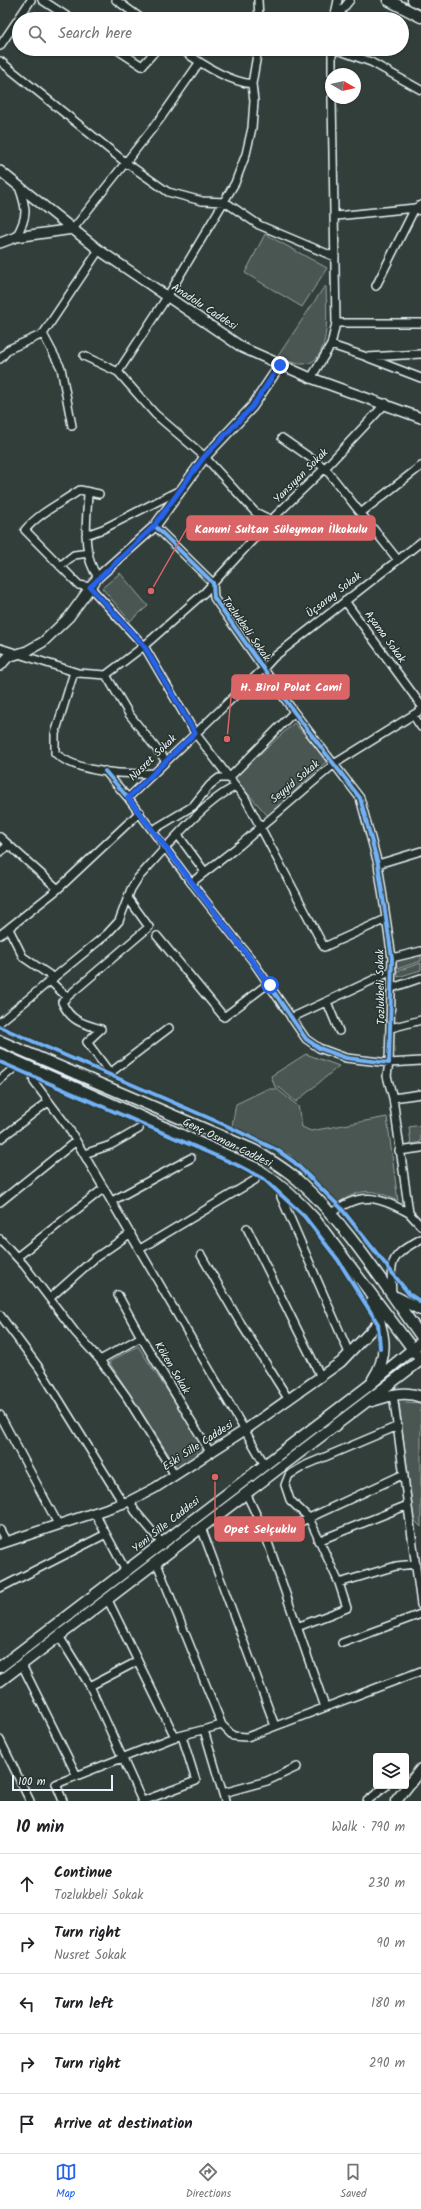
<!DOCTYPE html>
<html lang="en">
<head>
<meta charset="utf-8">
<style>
	body { margin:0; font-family:Kalam,sans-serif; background:#f2f2f2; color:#202124 }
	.controls { position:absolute; right:12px; bottom:12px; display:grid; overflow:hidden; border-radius:4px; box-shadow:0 1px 3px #0004 }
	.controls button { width:36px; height:36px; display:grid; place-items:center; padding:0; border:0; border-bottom:1px solid #e0e0e0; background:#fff; color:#202124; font:20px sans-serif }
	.compass { position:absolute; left:325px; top:68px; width:36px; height:36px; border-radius:50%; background:#fff; box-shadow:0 1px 3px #0004; rotate:99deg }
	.scale { position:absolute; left:12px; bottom:10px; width:101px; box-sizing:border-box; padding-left:4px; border:2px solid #e8f1f8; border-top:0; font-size:11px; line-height:14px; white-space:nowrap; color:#e8f1f8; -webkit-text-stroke:3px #26332d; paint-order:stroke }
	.stop { position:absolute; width:12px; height:12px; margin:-9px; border:3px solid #2563eb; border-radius:50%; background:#fff }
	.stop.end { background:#2563eb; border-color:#fff; box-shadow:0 1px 4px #0008 }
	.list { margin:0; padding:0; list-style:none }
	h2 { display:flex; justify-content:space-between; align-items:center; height:52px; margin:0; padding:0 16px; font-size:17px }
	h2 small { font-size:13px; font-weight:400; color:#757577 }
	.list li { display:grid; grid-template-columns:26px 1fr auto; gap:12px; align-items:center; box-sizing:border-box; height:60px; padding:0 16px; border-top:1px solid #e0e0e0 }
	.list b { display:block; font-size:15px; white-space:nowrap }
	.list p { margin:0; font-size:13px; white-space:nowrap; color:#757577 }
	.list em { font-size:13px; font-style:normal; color:#757577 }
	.icon { flex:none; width:22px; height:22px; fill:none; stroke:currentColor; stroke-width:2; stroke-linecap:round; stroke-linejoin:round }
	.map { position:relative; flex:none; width:421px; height:1801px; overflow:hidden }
	.search { position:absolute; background:#fff; box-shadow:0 1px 3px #0004; left:12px; right:12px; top:12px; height:44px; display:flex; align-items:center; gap:10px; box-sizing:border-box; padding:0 14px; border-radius:22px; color:#757577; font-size:15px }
	.sheet { height:352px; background:#fff }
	nav { display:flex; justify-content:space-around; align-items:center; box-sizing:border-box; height:56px; border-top:1px solid #e0e0e0; background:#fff; font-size:11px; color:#757577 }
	nav a { display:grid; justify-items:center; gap:2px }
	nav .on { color:#2563eb }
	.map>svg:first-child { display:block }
</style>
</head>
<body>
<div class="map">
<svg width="421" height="1801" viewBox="0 0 421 1801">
	<rect width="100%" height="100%" fill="#323e39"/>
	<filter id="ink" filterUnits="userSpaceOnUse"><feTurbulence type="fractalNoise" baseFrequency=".025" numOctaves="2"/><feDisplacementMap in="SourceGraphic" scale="8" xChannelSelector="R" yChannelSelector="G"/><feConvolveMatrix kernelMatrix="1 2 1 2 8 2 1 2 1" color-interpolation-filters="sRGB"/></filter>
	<g filter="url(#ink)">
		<!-- green -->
		<path fill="#495651" stroke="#98a4a4" d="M265,234L327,268L302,307L245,273Z
			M324,287H326C327,321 333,387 278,356Z
			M120,573L148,606L130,621L102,588Z
			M294,723L328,760L268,816L234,778Z
			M421,953V961L397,969L396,961Z
			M421,963V970L398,977L397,971Z
			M306,1054L339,1066L296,1102L280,1088L275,1087L271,1076Z
			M267,1089H277L298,1106L302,1127L311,1131L387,1117L398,1201C372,1188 362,1188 338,1203L290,1155L232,1126L236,1104Z
			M421,1125V1142L411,1144L409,1127Z
			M138,1346L207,1451L178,1469L109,1362Z
			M404,1402L421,1403V1527L414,1520L399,1403Z"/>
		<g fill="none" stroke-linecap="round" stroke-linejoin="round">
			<!-- minor casing -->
			<g stroke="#e8f1f8" stroke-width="10">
				<path id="minor" d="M42,0L71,19
					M116,0L142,19
					M258,0L259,19
					M334,19L338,0
					M338,19L342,10L350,0
					M0,46L31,0
					M116,49L142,66L157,49
					M181,49C201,64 227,81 252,84
					M332,49V74
					M335,49L371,62L421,90
					M0,61L125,162L168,192L202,201L225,202L259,225L335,257
					M332,98L336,323
					M336,216L415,208L421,211
					M73,229L160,119L199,63
					M16,237C28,216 27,209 19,187
					M376,286L415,208L421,205
					M43,334L61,368L72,426
					M331,345L367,357L421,354
					M84,356L118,372L155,414L205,457L255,512L271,520
					M369,358L421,378
					M0,359L9,349L43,334L99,250
					M118,372L167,297L235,183L246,154L252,128L254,101L252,84L258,49
					M311,378L331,345L336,323H421
					M282,438L325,468L398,560
					M88,493C87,521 81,554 98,577
					M99,494L80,490C61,503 40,512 25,530L79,585L90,587L144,646L195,733L245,798L324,947L386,919
					M362,512L421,466
					M86,535L103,529L178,491
					M60,566L74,555L89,553
					M345,601L421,705
					M0,648L78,673L106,675L144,646L205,592L271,520L327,466L386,403
					M74,672L55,734V753C78,773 125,775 154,773
					M106,675L129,714L166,761
					M413,715L421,727
					M105,771L128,798L189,880L252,960L306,1039L319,1048L346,1058L389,1063L392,958L378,864L360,798L294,712L214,598L213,583L155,526
					M128,798L263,669L274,657L421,542
					M153,830L193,806L210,785L219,778H229L294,712
					M178,835L205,872
					M0,837L58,889
					M0,852L9,845
					M378,864L421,851
					M191,883L240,845L334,764L421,710
					M9,929L23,957L54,978
					M0,935L58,889L140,812
					M157,936L224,1017L269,983
					M392,958L421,951
					M50,981L67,997L149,927L128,898
					M392,988L421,978
					M67,997L62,1002C70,1021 83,1024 101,1029
					M327,1002L339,1031
					M291,1018L392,971
					M0,1022L107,934L119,921L131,889L138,878C163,851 204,801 235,787
					M391,1028L421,1020
					M101,1029L87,1042L110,1073L169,1028
					M421,1061L389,1063L387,1076L393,1098L409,1213L421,1226
					M32,1069L34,1082L68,1127L265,1465
					M0,1080L20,1063
					M393,1098L421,1094
					M0,1139L48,1102
					M399,1151L421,1148
					M84,1154L111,1145L139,1129
					M281,1197L349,1353
					M112,1201L191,1158
					M0,1202L76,1141
					M330,1214C360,1191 378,1196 409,1213
					M247,1228L321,1377
					M0,1239L24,1265L75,1332L100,1360L126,1396L175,1475
					M140,1249L255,1180
					M201,1255L238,1319L289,1400
					M17,1257L104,1188
					M118,1295L141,1337L210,1452
					M392,1295C390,1260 390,1256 421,1239
					M50,1298L95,1258L131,1233
					M0,1315L40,1369L123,1503
					M100,1360L141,1337
					M393,1394L421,1605
					M0,1415L58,1524
					M246,1493L264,1531L325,1707
					M130,1501L135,1511L162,1543
					M94,1512L126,1571
					M201,1527L275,1726
					M0,1530L6,1541
					M266,1538L404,1474
					M318,1541L408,1505
					M156,1561L222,1725L233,1736L247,1737L421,1671
					M339,1583L396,1566L416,1564
					M0,1588L106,1534
					M107,1598L175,1737
					M297,1627L347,1608L339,1583L309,1518L290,1500L285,1485L289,1475L306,1465L398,1426
					M59,1636L90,1686L142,1801
					M342,1643L421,1614
					M22,1665L77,1776
					M90,1686L138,1661
					M204,1730L225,1801
					M0,1740L30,1801
					M223,1793L267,1781L297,1767
					M63,1801L56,1784L175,1737L222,1725
					M143,1801L196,1781L182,1736
					M367,1801L386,1786"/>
			</g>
			<!-- tertiary casing -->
			<g stroke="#e8f1f8" stroke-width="12">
				<path id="tertiary" d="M0,171L99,250L243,348L311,378L421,418
					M0,243L16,237L73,229
					M0,666L8,657L27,651L43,642L69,617L98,577L155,526L205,457L252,407L280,365
					M0,1544L130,1501L155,1488L245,1430L341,1362L380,1321"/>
			</g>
			<!-- secondary casing -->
			<g stroke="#e8f1f8" stroke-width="13">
				<path id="secondary" d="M388,0L421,17
					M413,0L421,4
					M0,1041L254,1150C270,1160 287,1169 301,1183C348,1226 384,1285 421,1336
					M0,1054L258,1169C280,1184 297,1199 314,1218L421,1360
					M396,1297L421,1310
					M372,1302C383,1328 391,1353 373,1379
					M372,1401C388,1396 404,1390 421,1397
					M0,1667L367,1387L421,1342
					M0,1681L421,1360
					M396,1801L421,1769"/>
			</g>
			<!-- minor -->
			<use href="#minor" stroke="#26332d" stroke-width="7"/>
			<!-- tertiary -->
			<use href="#tertiary" stroke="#26332d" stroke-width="9"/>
			<!-- secondary -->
			<use href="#secondary" stroke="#26332d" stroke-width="10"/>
			<!-- cycleway casing -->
			<g stroke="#26332d" stroke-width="6">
				<path id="cycleway" d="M105,771L128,798L189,880L252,960L306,1039L319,1048L346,1058L389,1063L392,958L378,864L360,798L294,712L214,598L213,583L155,526
					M0,1027L225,1125L277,1150L294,1162L340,1207L409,1294L421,1302
					M0,1062L237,1165L265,1180L304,1216L338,1260L370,1311L378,1324L380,1348"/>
			</g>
			<!-- cycleway -->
			<use href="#cycleway" stroke="#73b2f8" stroke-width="4"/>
		</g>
	</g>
	<g fill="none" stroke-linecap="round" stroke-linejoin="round" filter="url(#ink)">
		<!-- route -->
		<path stroke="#2563eb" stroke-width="5" d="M270,985L128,798L195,733L144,646L90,587L154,526L204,457L252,407L280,365"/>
	</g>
	<g text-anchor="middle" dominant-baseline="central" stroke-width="3" stroke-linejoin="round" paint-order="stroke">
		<!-- street labels -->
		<g font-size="11" fill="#e8f1f8" stroke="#26332d">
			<text transform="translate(204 307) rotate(33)">Anadolu Caddesi</text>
			<text transform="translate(301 476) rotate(-45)">Yansıyan Sokak</text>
			<text transform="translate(334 595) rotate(-38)">Üçsaray Sokak</text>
			<text transform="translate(246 629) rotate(55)">Tozlukbeli Sokak</text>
			<text transform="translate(385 637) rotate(54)">Aşama Sokak</text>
			<text transform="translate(153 758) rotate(-44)">Nusret Sokak</text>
			<text transform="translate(295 782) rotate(-40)">Seyyid Sokak</text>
			<text transform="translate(381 987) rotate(-91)">Tozlukbeli Sokak</text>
			<text transform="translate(227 1143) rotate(26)">Genç Osman Caddesi</text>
			<text transform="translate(172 1368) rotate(59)">Köken Sokak</text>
			<text transform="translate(198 1446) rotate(-33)">Eski Sille Caddesi</text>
			<text transform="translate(166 1525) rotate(-38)">Yeni Sille Caddesi</text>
		</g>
	</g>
	<!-- callouts -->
	<path fill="none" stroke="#db6466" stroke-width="1.5" d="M151 591L187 528M227 739L232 687M215 1477L215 1529"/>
	<g fill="#db6466" stroke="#26332d" stroke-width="1.5">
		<circle cx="151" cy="591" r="4"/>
		<circle cx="227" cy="739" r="4"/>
		<circle cx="215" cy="1477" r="4"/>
	</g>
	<g fill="#db6466" stroke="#db6466" stroke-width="1.5">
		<rect x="187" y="516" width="188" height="24" rx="4"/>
		<rect x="232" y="675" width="117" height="24" rx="4"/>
		<rect x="215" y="1517" width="89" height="24" rx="4"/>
	</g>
	<g font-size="12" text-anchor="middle" font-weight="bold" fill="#fff">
		<text x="281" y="533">Kanuni Sultan Süleyman İlkokulu</text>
		<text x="291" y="691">H. Birol Polat Cami</text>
		<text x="260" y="1533">Opet Selçuklu</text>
	</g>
</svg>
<div class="controls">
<button><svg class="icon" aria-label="layers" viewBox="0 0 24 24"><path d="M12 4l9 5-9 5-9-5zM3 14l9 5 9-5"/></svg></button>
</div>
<svg class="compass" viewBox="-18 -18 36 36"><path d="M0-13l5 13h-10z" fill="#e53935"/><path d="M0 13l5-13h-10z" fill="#757577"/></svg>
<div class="scale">100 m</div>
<div class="stop" style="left:270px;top:985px"></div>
<div class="stop end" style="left:280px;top:365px"></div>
<div class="search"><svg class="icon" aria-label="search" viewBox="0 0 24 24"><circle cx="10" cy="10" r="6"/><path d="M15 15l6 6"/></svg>Search here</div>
</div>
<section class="sheet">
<h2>10 min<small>Walk · 790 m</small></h2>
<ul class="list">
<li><svg class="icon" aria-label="ahead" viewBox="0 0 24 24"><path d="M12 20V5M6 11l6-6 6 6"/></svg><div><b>Continue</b><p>Tozlukbeli Sokak</p></div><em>230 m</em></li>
<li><svg class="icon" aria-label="right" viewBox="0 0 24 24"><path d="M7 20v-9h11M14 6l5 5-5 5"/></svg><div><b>Turn right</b><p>Nusret Sokak</p></div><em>90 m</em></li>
<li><svg class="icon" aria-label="left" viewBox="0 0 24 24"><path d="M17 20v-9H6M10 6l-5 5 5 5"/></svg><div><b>Turn left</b></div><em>180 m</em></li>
<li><svg class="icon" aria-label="right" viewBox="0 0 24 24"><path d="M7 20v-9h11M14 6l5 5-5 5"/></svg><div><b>Turn right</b></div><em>290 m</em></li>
<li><svg class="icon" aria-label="arrive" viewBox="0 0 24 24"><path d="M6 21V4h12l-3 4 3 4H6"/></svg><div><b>Arrive at destination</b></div></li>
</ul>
</section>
<nav>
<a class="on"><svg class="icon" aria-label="map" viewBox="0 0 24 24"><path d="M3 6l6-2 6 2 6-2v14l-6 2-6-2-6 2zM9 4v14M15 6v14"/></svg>Map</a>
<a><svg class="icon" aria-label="directions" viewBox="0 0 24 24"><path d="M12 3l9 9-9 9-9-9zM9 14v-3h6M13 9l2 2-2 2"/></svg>Directions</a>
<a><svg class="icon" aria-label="saved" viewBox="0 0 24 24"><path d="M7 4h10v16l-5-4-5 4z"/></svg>Saved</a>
</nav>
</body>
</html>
